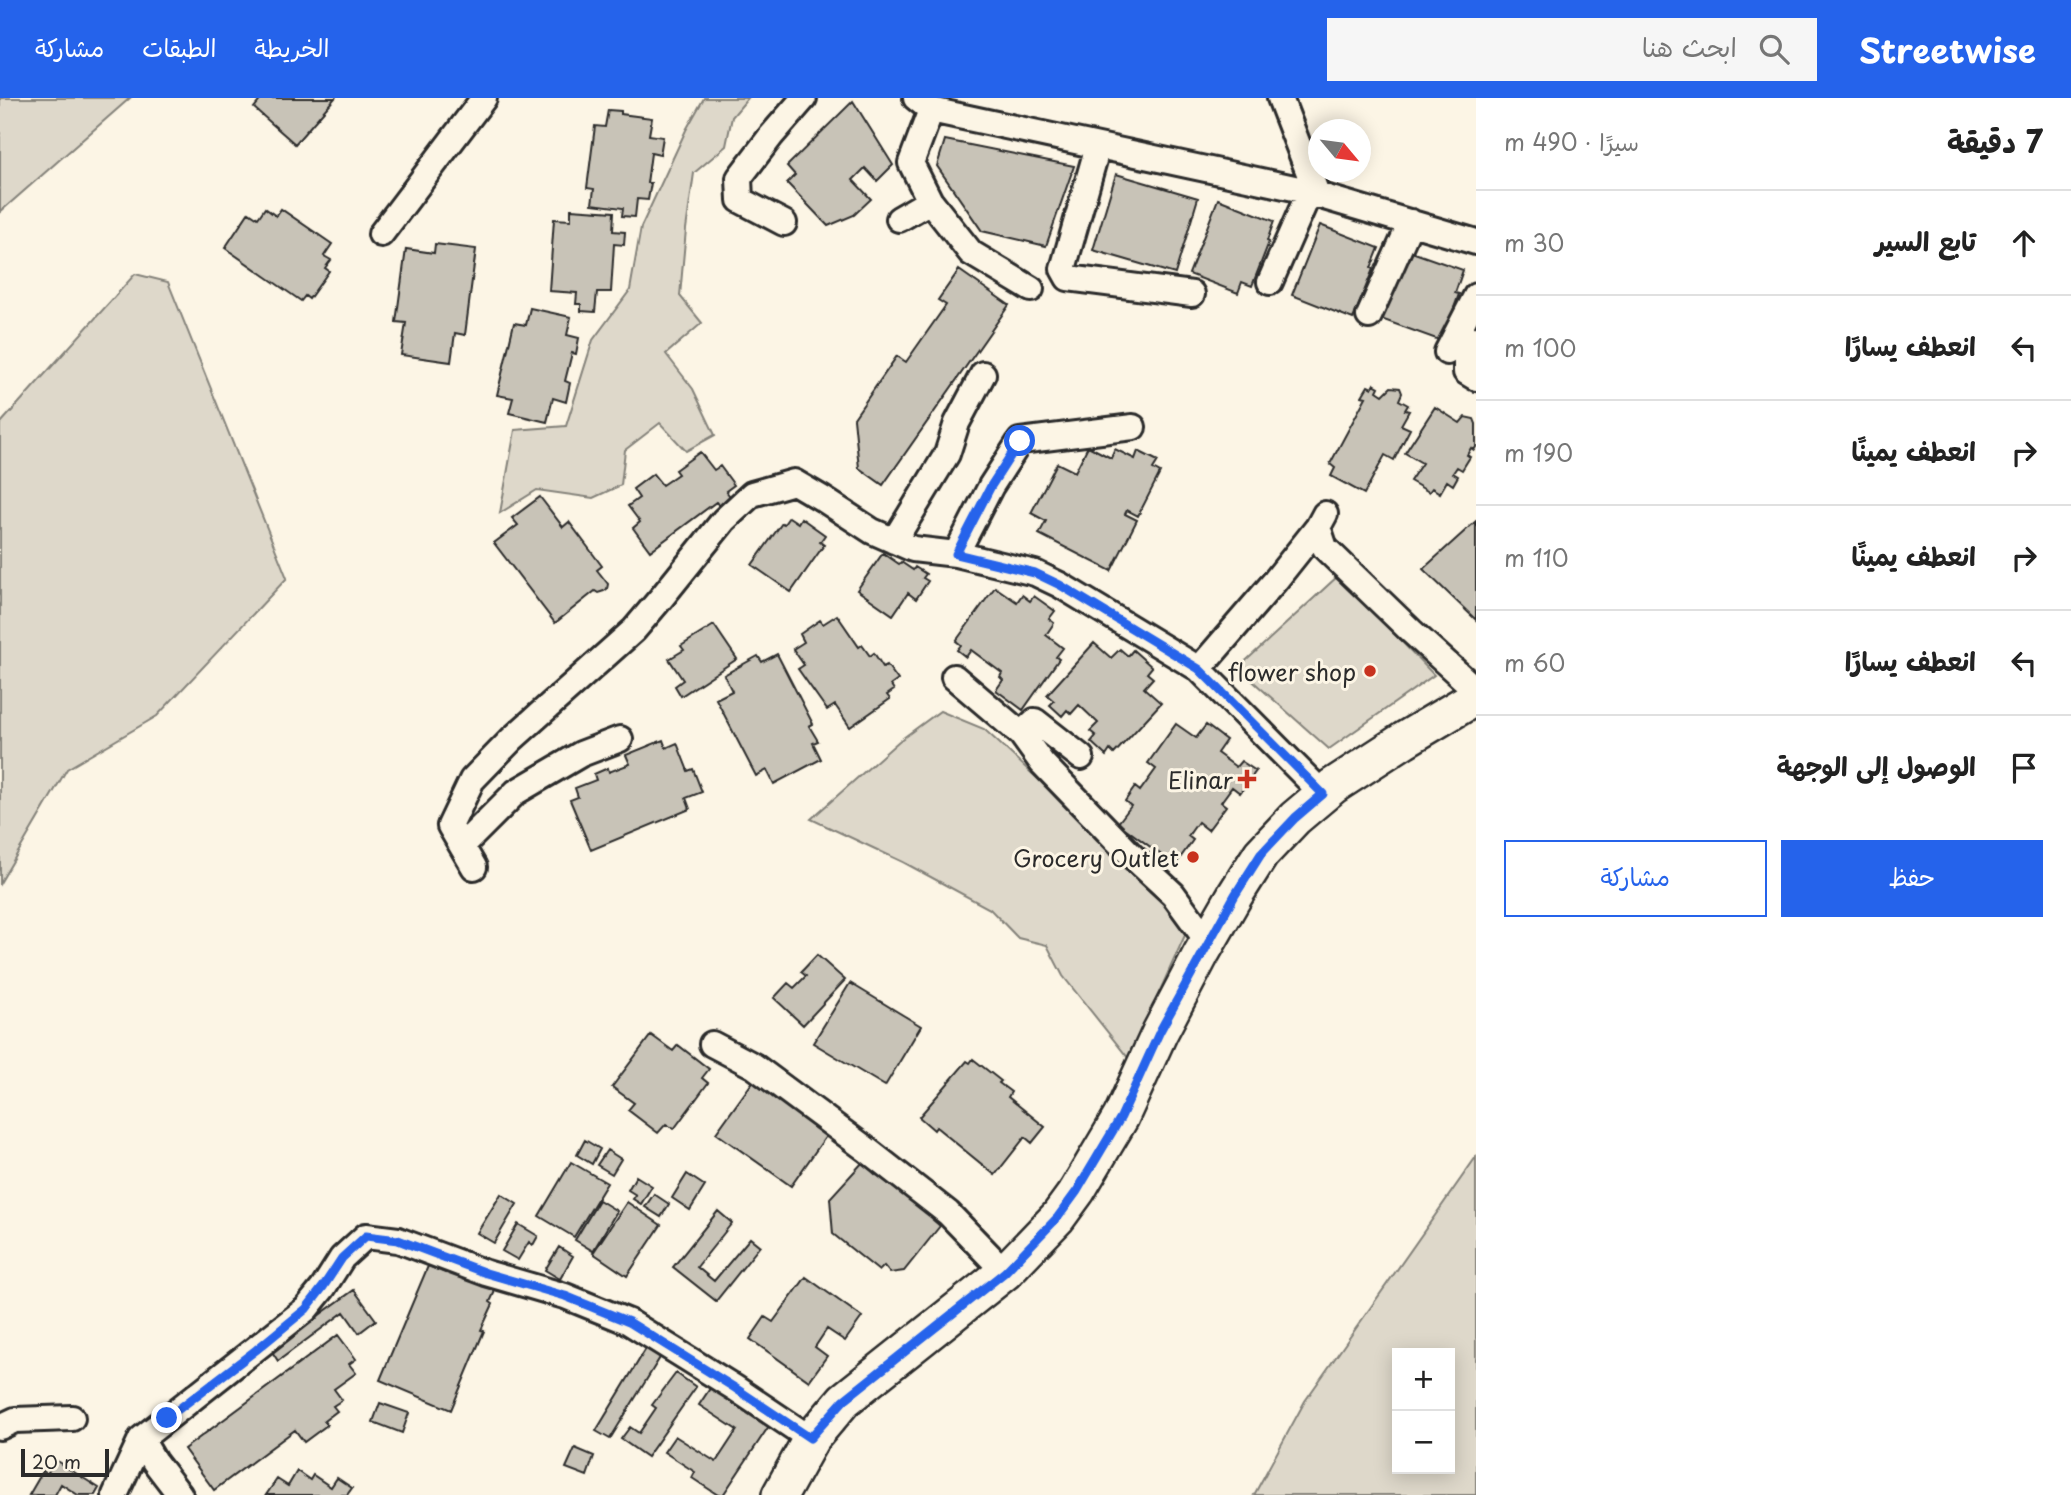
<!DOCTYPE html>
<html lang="ar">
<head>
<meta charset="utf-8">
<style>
	body { margin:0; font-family:"Playpen Sans","Playpen Sans Arabic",sans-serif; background:#f6f6f6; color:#222; direction:rtl }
	.controls { position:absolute; right:21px; bottom:21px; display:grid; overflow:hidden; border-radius:0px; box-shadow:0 4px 18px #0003 }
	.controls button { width:63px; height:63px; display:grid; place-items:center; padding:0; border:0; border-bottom:2px solid #e0e0e0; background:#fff; color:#222; font:35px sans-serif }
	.compass { position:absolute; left:1308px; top:21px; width:63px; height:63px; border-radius:50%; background:#fff; box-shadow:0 4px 18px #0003; rotate:119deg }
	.scale { position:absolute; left:21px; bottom:18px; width:88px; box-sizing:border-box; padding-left:7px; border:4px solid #2b2b2b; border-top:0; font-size:19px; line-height:24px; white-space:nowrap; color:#2b2b2b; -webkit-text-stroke:5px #fcf5e5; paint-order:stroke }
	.stop { position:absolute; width:21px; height:21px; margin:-16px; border:5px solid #2563eb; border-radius:50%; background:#fff }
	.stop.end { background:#2563eb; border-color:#fff; box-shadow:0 2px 7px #0008 }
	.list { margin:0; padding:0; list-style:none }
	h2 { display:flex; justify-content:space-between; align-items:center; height:91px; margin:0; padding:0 28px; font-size:30px }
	h2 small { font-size:23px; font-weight:400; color:#767676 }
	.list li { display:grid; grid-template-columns:46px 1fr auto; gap:21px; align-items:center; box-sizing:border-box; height:105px; padding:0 28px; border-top:2px solid #e0e0e0 }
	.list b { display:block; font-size:26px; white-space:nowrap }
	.list em { font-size:23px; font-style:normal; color:#767676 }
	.actions { display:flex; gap:14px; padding:21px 28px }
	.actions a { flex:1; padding:16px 0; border:2px solid #2563eb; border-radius:0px; text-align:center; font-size:24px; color:#2563eb }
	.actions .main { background:#2563eb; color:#fff }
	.icon { flex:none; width:38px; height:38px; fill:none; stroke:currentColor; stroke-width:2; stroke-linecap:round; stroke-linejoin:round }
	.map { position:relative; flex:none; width:1476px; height:1397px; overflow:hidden; direction:ltr }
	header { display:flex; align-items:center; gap:42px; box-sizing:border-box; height:98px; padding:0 35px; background:#2563eb; color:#fff }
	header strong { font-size:33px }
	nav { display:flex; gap:38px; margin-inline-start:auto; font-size:24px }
	.search { width:490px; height:63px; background:#f6f6f6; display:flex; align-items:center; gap:18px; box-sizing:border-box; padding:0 24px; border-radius:0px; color:#767676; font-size:26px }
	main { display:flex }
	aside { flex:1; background:#fff }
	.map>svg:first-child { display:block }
</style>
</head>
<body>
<header>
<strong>Streetwise</strong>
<div class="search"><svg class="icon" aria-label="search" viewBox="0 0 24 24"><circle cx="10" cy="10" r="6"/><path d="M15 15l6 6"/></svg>ابحث هنا</div>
<nav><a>الخريطة</a><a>الطبقات</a><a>مشاركة</a></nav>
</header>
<main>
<aside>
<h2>7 دقيقة<small>سيرًا · 490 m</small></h2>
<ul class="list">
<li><svg class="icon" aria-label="ahead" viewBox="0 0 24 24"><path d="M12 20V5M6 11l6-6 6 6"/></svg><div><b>تابع السير</b></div><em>30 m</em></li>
<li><svg class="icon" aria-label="left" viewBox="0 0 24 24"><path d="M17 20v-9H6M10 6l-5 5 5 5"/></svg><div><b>انعطف يسارًا</b></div><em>100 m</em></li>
<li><svg class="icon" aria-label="right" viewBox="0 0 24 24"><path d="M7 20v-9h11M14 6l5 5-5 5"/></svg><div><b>انعطف يمينًا</b></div><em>190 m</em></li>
<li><svg class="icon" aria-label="right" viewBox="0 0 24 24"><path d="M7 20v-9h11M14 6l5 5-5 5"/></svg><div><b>انعطف يمينًا</b></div><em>110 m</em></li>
<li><svg class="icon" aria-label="left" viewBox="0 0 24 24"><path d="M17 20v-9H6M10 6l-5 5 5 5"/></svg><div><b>انعطف يسارًا</b></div><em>60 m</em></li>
<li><svg class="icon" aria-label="arrive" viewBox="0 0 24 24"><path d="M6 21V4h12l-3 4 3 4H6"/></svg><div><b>الوصول إلى الوجهة</b></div></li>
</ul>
<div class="actions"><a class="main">حفظ</a><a>مشاركة</a></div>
</aside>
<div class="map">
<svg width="1476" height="1397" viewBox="0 0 1476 1397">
	<rect width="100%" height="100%" fill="#fcf5e5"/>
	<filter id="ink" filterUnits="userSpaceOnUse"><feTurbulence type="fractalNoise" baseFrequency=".0143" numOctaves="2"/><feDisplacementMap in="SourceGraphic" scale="14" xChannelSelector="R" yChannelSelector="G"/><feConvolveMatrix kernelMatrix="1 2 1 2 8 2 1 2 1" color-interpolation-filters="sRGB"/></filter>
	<g filter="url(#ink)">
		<!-- green -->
		<path fill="#ded8ca" stroke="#84827a" stroke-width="2" fill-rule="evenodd" d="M0,0H130L0,114Z
			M704,0H748L732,19L726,48L694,75L686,131L680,198L702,225L666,256L693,291L715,337L686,353L660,325L625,352L621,387L593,400L537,392L500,415L515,332L566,328L593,242L630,192L641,129L686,32Z
			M135,176L168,184L287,480L157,618L67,671L0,785V326Z
			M1338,478L1434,577L1329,651L1238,570Z
			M940,613L984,631L1053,695L1170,809L1186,835L1129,961L1063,878L1047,847L1018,840L990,811L903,764L811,721L899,643Z
			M1476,1059V1397H1254L1305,1303ZM1397,1255H1450V1371H1397Z"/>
		<!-- building -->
		<path fill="#c8c3b7" stroke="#2b2b2b" stroke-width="2" d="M262,0H335L295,46L254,10Z
			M853,3L893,67L877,83L865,70L853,82L871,101L854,117L828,128L787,85L795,77L787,68Z
			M608,12L621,13V16L652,20L649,37L663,39L660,57L651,55L647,85H651L648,102L637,101L635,119L622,118L623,110L592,106L594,91L587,90L595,28L605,29Z
			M945,42L1074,68L1046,148L982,133L937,68Z
			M1116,76L1198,100L1175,176L1093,152Z
			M1218,101L1274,123L1267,143L1269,144L1252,188L1242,184L1238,195L1189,176Z
			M265,110L276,118L281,111L332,146L324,158L331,162L325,170L329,173L309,201L305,198L301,203L225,150L249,114L258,120Z
			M571,111L614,114L613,133L625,134L624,147L614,146L611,194H597L595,214L581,213V206H576L577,195L549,193L554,121L571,122Z
			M1320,127L1379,150L1371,170L1373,171L1353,221L1292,197Z
			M435,146L476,151L465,237L455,235L451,264L401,257L406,225L396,224L406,151L434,155Z
			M1406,152L1463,172L1455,195L1459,196L1442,243L1381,221Z
			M959,172L1009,207L883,387L859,370L854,320L897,258L906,264L946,207L938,202Z
			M530,210L571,219L567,237L579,240L576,256L572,255L565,283L570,285L566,304L553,300L547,324L509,315L513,300L497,297L514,225L526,227Z
			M1374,286L1379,289L1377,293L1383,297L1391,289L1400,290L1402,295L1399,302L1408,307L1405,312L1409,313L1401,327L1410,331L1394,362L1385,357L1364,396L1331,378L1335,370L1330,366L1366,299L1362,298L1368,288L1372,290Z
			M1435,309L1460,325L1465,319L1474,321L1476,326V349L1474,352L1471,350L1467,357L1470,359L1462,372L1457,369L1453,375L1458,378L1453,387L1447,383L1440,395L1432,390L1429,394L1410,383L1422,365L1405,355Z
			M1088,348L1111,360L1115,351L1135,361L1138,353L1158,363L1153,371L1160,375L1138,418L1127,412L1125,416L1137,422L1111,473L1039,436L1046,423L1031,415L1057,365L1075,374Z
			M700,354L714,372L720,368L734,387L726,393L732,401L720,409L716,404L650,453L633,430L640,424L628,408L639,400L633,391L653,376L662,387L678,376L675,372Z
			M540,399L563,429L569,424L602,468L597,472L608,486L607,491L604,493L598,495L595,493L555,525L494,445L518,427L512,420Z
			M789,419L798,425L801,420L825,437L820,444L824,447L791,494L752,467L782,425L784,426Z
			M1476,423V522L1423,471Z
			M883,455L899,466L901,464L913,472L915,469L926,476L923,480L928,483L916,501L908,495L893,517L857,492Z
			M995,489L1017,504L1022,497L1030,503L1034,498L1055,513L1049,521L1054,525L1046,537L1063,550L1056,559L1059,561L1023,612L996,592L1003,582L1000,579L1002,575L971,552L966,559L957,552L961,547L956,543Z
			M837,517L859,549L862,547L870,558L874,555L883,569L887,567L898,582L891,587L894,592L887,597L890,601L850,629L835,607L827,612L798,571L804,567L793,551L804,544L800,536L820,522L823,526Z
			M714,527L737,561L681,598L675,588L683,582L669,561L684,552L681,548Z
			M1094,545L1111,560L1120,551L1128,558L1133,552L1152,569L1147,575L1153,580L1144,590L1161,605L1114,656L1110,652L1106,658L1091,644L1096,638L1090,633L1098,625L1079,607L1071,616L1067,612L1062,618L1050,607L1054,603L1047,597Z
			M777,556L813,626L809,628L818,643L813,645L821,661L774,686L767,672L756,678L716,601L732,593L724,577L758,558L762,564Z
			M1176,626L1196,640L1206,627L1226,642L1217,655L1236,669L1241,663L1256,673L1240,695L1232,689L1221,704L1226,708L1208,732L1198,724L1188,738L1193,742L1175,767L1118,725L1131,708L1125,703L1135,689L1140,693L1156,671L1148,665Z
			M663,642L666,650L677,645L688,673L693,671L702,694L686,700L690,711L591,752L570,702L578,699L575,690L596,682L594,676L608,670L609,674L630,666L626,657Z
			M817,857L845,882L803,927L774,900L788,885L794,890L806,878L801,874Z
			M850,885L921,928L885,988L813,945Z
			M651,937L673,953L678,947L709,971L702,980L708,985L674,1031L666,1026L658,1035L628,1012L634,1005L612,989Z
			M973,961L1001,983L999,985L1011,994L1008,999L1045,1029L1032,1045L1025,1039L995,1077L936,1029L934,1032L919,1019L967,963L970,965Z
			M757,978L831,1031L791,1088L716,1035Z
			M585,1042L600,1051L592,1066L577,1057Z
			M607,1052L621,1061L612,1076L597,1067Z
			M571,1064L607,1085L574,1139L539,1118Z
			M863,1064L876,1077L881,1071L939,1116L933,1122L940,1128L904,1173L890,1175L884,1168L879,1173L833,1136L830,1100Z
			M687,1076L705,1088L690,1112L672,1100Z
			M636,1078L652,1088L641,1106L633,1101L636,1097L628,1092Z
			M501,1096L517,1106L494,1145L477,1135Z
			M654,1096L669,1106L661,1119L645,1109Z
			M599,1102L617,1113L593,1153L575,1142Z
			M627,1104L661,1127L627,1178L593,1155Z
			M718,1113L732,1125L697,1169L714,1183L750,1140L760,1148L716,1203L673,1169Z
			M518,1126L538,1138L533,1147L529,1144L518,1162L502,1153Z
			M559,1149L573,1158L560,1181L545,1172Z
			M428,1168L445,1175L449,1168L496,1191L490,1204L493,1206L481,1232L484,1233L451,1312L380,1282Z
			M806,1179L862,1219L845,1243L827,1231L815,1249L827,1258L809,1283L750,1241L765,1219L773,1224Z
			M354,1192L376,1222L359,1235L344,1214L278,1263L271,1252Z
			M338,1237L356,1261L349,1266L356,1275L334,1291L342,1302L333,1308L337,1313L324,1323L327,1327L304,1344L295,1332L214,1392L184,1351Z
			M647,1249L661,1258L610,1341L596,1333Z
			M676,1275L696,1289L647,1359L621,1341L630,1329L639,1335L656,1310L652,1307Z
			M711,1289L769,1328L723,1397H718L692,1380L695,1374L664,1354L675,1338L716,1364L737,1332L699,1307Z
			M380,1305L409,1315L402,1335L373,1324Z
			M575,1350L594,1358L587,1378L566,1370Z
			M55,1362L99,1390L95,1397H78L61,1386L55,1397H29L43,1373L47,1376Z
			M297,1373L310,1382L313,1377L331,1389L337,1380L352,1390L347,1397H266L277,1381L288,1388Z"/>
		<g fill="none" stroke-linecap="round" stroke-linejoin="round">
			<!-- minor casing -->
			<g stroke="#2b2b2b" stroke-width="30">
				<path id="minor" d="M916,0L931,12L1294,90L1476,144
					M1280,0L1317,96
					M931,12L911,65L930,103L971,155L1031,191
					M1098,48L1063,171L1068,180L1192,196
					M899,121L930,103
					M784,125L740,102L739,80L771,38L804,0
					M381,136L484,0
					M1270,184L1309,95
					M1369,218L1411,124
					M1476,241L1466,261V274L1476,280
					M1447,254L1476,198
					M1325,416L1318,429L1325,450L1411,533L1476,592
					M894,443L947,356L957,325L983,276
					M956,456L991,388L1020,343L1133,329
					M1199,571L1275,483L1318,429
					M954,579L1021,636L1042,665L1131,757L1173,796L1208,844
					M1021,636L1035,623L1081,659
					M462,748L516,694L581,656L620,641
					M474,769L450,728L472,682L512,641L634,532L662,499L724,422L752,396L794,384L823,401L872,433L913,451L956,456L1035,475L1060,487L1199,571L1323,696
					M712,946L754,968L866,1051L948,1115L1005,1174
					M0,1329L15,1322L72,1320
					M115,1397L141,1341
					M180,1397L154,1363L141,1341L306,1211L323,1190L342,1160L366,1138L398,1142L486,1175L565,1198L629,1224L735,1290L811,1341"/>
			</g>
			<!-- secondary casing -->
			<g stroke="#2b2b2b" stroke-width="40">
				<path id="secondary" d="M780,1397L811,1341L844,1302L1005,1174L1058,1119L1077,1093L1121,1019L1160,934L1201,856L1235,797L1261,756L1295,720L1333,688L1404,642L1476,599"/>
			</g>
			<!-- minor -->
			<use href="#minor" stroke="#fcf5e5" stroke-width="24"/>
			<!-- secondary -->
			<use href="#secondary" stroke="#fcf5e5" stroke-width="35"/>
		</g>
	</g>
	<g fill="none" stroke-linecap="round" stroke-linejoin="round" filter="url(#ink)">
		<!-- route -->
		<path stroke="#2563eb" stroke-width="9" d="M167,1320L256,1252L306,1211L323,1189L342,1160L366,1138L398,1142L486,1175L565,1198L629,1224L735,1290L810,1340L844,1302L1005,1174L1058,1119L1077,1093L1121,1019L1160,933L1235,797L1261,756L1295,720L1323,696L1199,571L1060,487L1035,475L956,456L991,388L1020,343"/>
	</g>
	<!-- markers -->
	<g fill="#c8321e" stroke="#fcf5e5" stroke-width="2.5">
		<circle cx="1370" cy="573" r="7"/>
		<path d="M1243.5 670.5h7v7h7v7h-7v7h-7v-7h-7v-7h7z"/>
		<circle cx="1193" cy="759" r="7"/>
	</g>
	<g text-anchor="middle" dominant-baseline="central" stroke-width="6" stroke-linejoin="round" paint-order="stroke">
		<!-- poi labels -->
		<g font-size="23" fill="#2b2b2b" stroke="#fcf5e5" text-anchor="end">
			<text x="1356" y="573">flower shop</text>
			<text x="1233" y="681">Elinar</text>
			<text x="1179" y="759">Grocery Outlet</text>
		</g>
	</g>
</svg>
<div class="controls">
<button>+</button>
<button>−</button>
</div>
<svg class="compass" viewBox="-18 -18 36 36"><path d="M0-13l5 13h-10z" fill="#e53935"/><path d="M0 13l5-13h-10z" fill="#767676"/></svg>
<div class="scale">20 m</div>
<div class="stop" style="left:1020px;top:343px"></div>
<div class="stop end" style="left:167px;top:1320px"></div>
</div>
</main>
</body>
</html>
